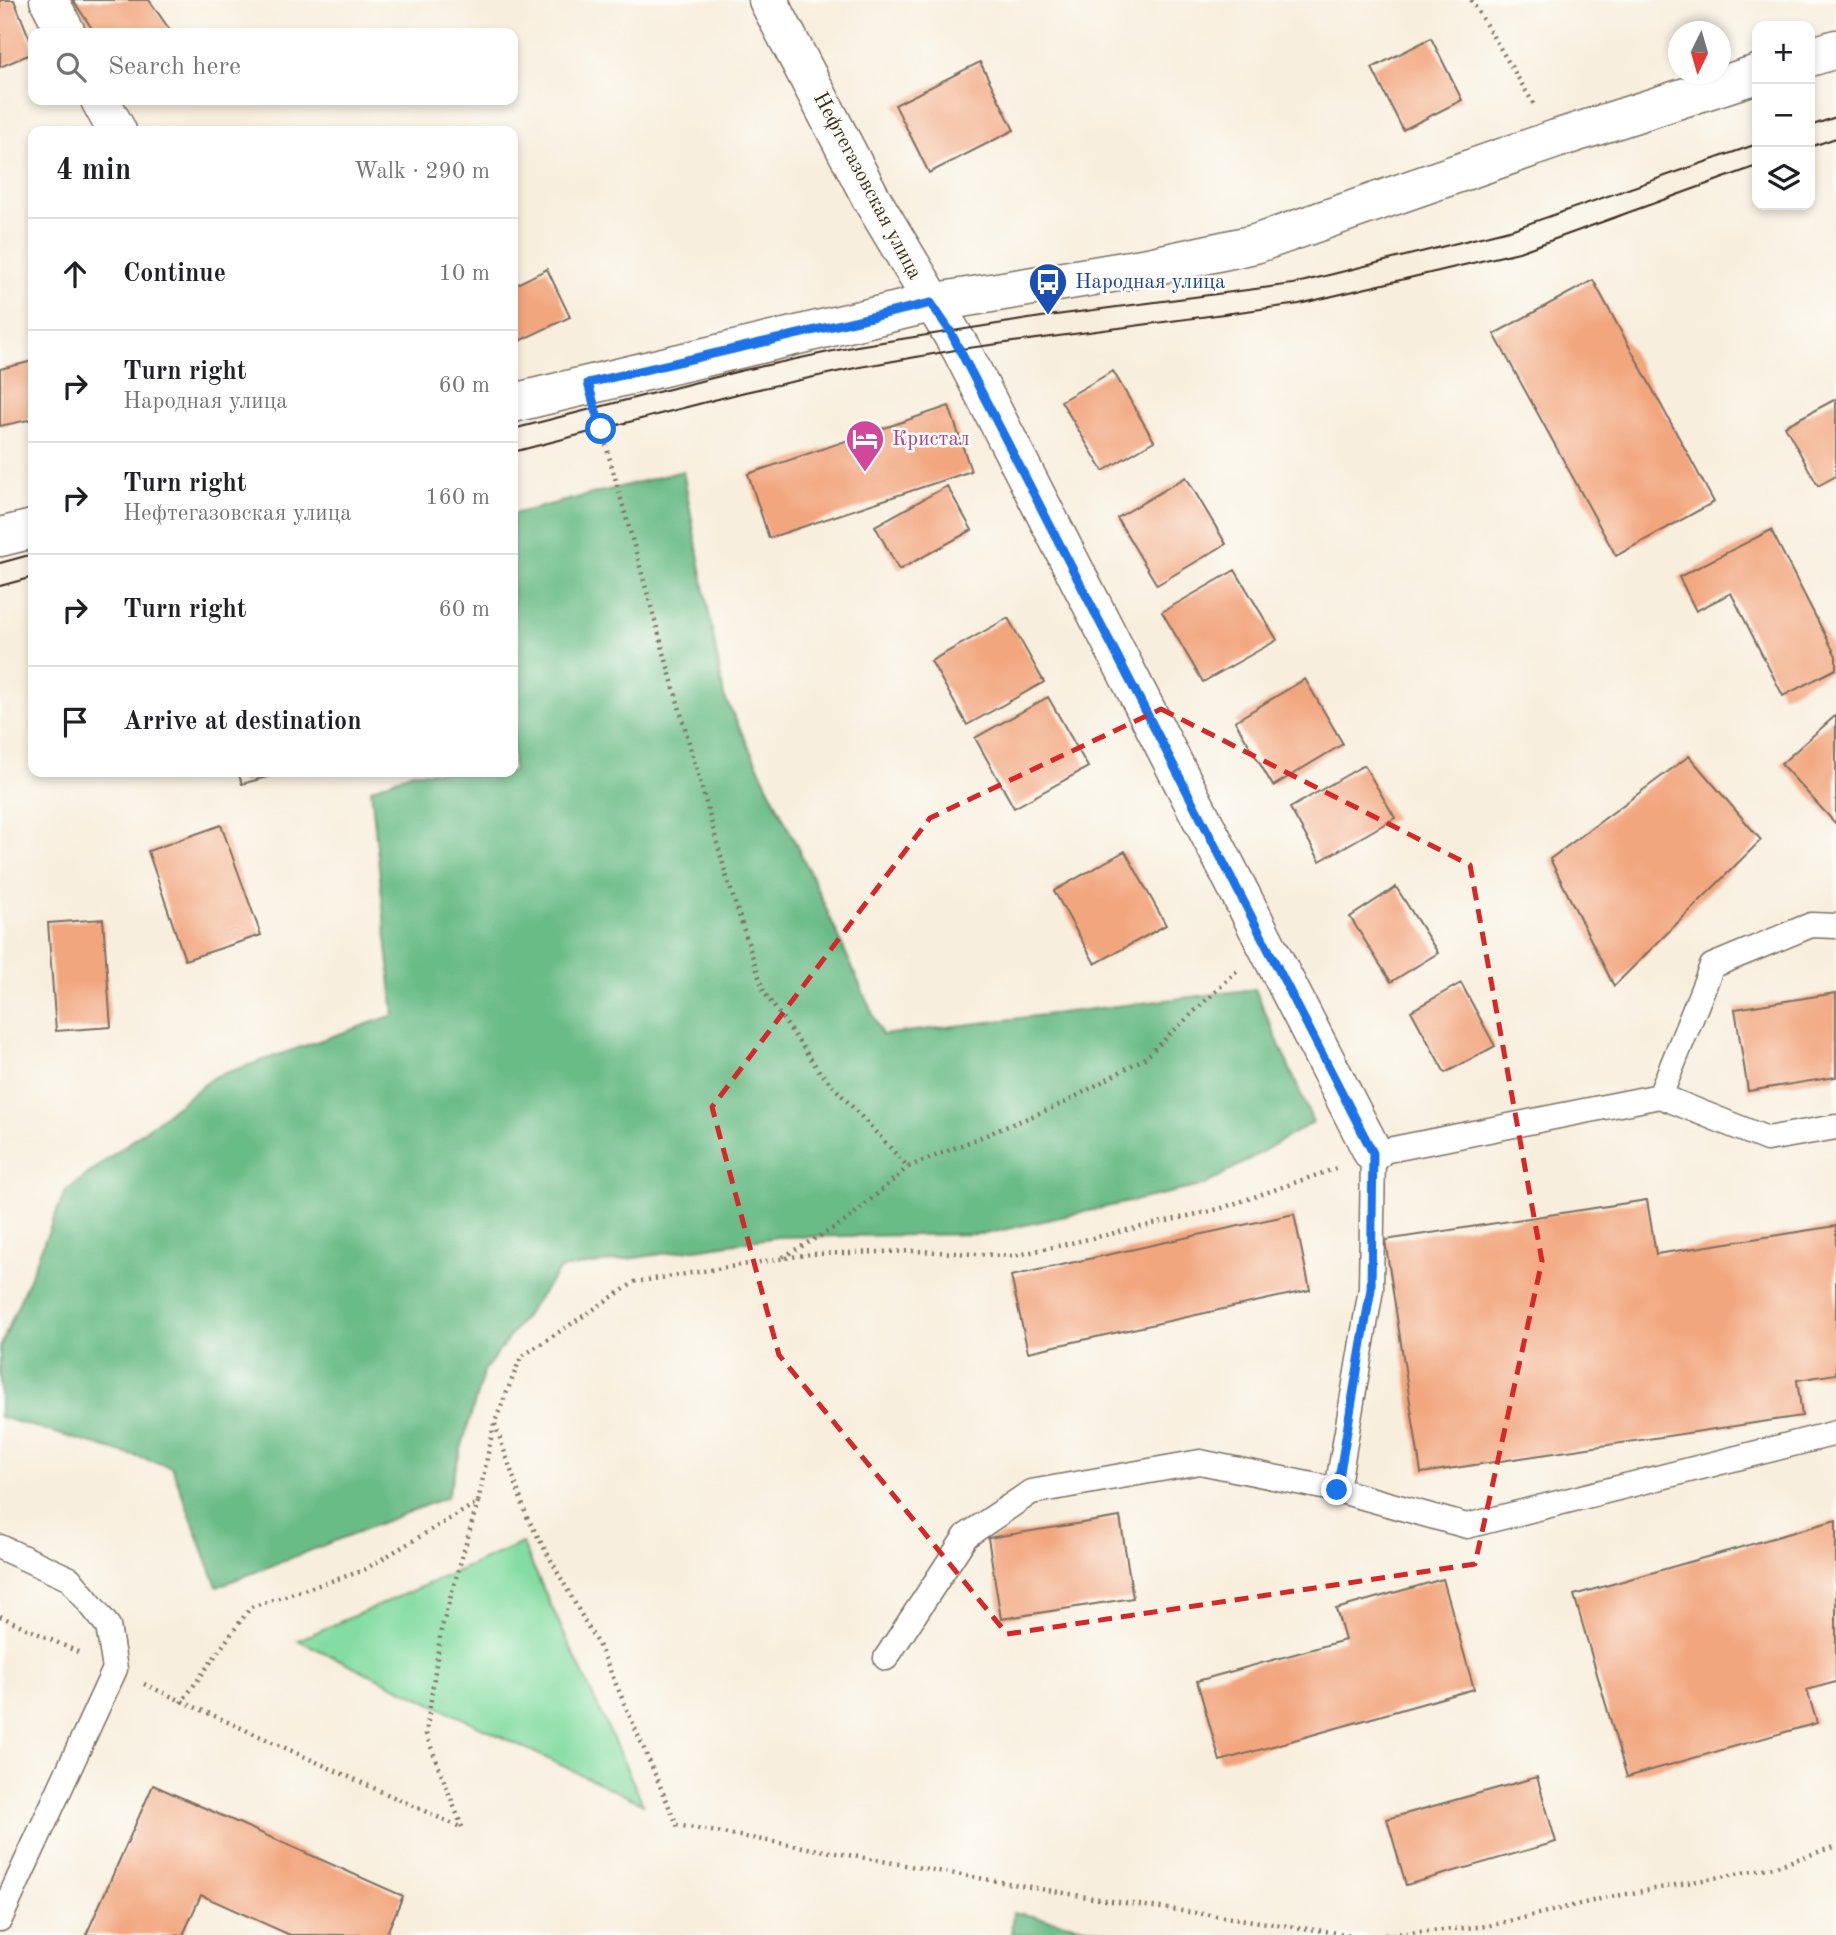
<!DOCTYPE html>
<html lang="en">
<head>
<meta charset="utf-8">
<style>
	body { margin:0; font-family:"Old Standard TT",serif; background:#f2f2f2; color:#202124 }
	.controls { position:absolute; right:21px; top:21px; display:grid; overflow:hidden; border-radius:14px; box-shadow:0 4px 10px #0003 }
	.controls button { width:63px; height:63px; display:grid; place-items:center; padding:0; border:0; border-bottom:2px solid #e0e0e0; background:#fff; color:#202124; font:35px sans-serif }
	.compass { position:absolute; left:1668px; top:21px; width:63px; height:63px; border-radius:50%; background:#fff; box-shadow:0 4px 10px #0003; rotate:185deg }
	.stop { position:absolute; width:21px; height:21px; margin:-16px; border:5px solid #1a73e8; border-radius:50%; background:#fff }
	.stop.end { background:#1a73e8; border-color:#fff; box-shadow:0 2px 7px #0008 }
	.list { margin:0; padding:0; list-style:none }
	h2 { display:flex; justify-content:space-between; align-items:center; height:91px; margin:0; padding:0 28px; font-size:30px }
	h2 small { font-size:23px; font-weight:400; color:#757577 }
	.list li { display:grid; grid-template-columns:46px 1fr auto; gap:21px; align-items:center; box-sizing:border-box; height:112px; padding:0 28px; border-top:2px solid #e0e0e0 }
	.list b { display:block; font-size:26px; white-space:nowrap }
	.list p { margin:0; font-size:23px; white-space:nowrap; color:#757577 }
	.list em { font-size:23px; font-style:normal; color:#757577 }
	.icon { flex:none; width:38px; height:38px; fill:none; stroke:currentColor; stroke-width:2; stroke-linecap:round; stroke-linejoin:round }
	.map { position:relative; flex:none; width:1836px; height:1935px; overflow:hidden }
	.search { position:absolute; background:#fff; box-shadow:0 4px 10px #0003; left:28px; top:28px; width:490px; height:77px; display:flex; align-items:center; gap:18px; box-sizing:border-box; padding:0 24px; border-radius:14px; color:#757577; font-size:26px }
	.panel { position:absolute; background:#fff; box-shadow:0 4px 10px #0003; left:28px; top:126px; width:490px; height:651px; border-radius:14px }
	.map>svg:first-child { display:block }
</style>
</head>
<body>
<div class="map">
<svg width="1836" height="1935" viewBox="0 0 1836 1935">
	<rect width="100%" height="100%" fill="#fdfcf7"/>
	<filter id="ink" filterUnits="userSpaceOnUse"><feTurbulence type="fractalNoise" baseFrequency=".0143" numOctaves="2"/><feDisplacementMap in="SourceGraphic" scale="14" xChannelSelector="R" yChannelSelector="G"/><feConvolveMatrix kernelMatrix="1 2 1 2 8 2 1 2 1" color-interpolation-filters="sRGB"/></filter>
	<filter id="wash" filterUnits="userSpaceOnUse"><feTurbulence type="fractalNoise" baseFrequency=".00686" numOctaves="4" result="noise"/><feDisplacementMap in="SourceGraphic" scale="28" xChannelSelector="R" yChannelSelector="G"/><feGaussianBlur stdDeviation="1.57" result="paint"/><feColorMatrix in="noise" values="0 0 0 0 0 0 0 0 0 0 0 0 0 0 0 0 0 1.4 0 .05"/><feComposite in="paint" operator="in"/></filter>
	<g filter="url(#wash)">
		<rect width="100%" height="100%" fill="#f8eedd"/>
		<!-- green -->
		<path fill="#83dca1" stroke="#5f8360" stroke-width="2" d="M522,1543L643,1804L298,1640Z"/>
		<!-- forest -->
		<path fill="#6abc87" stroke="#527352" stroke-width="2" d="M683,471L724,696L812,877L882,1035L1255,989L1313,1122L1205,1185L985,1234L777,1237L560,1269L484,1371L447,1497L217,1587L172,1467L0,1417V1348L65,1192L214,1077L394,1015L371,789L413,772H513V514Z
			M1013,1912L1121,1935H1011Z"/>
		<g id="blocks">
			<!-- building -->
			<path fill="#f2a67e" d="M0,0H14L33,47V53L0,67Z
				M73,0H149L172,33H95Z
				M1431,38L1462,100L1403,130L1372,68Z
				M980,62L1014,130L929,173L895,105Z
				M547,269L570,317L513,344V286Z
				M1593,280L1714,502L1616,556L1494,334Z
				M33,361V419L0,426V369Z
				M1113,371L1154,441L1103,471L1061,401Z
				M1836,399V476L1818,486L1785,426Z
				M949,406L971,471L769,538L748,474Z
				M1186,477L1226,544L1157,585L1117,518Z
				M947,486L972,530L899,570L875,526Z
				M1771,530L1836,656V669L1783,696L1731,593L1696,611L1679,577Z
				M1235,570L1277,640L1203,682L1162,612Z
				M1008,618L1044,682L967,725L931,661Z
				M1305,679L1343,744L1273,786L1235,721Z
				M1048,697L1088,767L1014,808L975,738Z
				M1836,715V824L1781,764Z
				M1689,756L1761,840L1614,986L1550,859Z
				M1364,765L1395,818L1320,861L1290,808Z
				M238,772H284L242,784Z
				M221,825L261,935L185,960L148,851Z
				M1125,851L1166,925L1095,964L1054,891Z
				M1396,887L1438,953L1391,982L1350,917Z
				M103,919L111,1027L56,1031L48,923Z
				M1461,983L1495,1046L1445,1073L1411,1011Z
				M1836,993V1077L1748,1091L1735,1009Z
				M1647,1200L1656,1254L1836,1226V1374L1797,1380L1802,1416L1421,1473L1385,1240Z
				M1294,1214L1310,1290L1028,1352L1011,1276Z
				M1120,1517L1133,1598L1001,1619L988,1538Z
				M1836,1520V1682L1807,1690L1817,1723L1627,1777L1574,1595Z
				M1443,1579L1474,1689L1220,1761L1197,1681L1345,1640L1336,1609Z
				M1537,1777L1556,1842L1406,1885L1387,1819Z
				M153,1785L403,1896L386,1935H290L201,1895L183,1935H86Z"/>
		</g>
	</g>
	<g filter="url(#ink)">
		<use href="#blocks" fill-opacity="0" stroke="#7d6f61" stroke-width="2"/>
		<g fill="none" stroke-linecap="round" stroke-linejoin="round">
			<!-- lane casing -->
			<g stroke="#7d6f61" stroke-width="27">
				<path id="lane" d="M1660,1096L1712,966L1811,925L1836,926
					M1337,1490L1467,1526L1836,1433
					M0,1547L70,1579L108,1626L115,1669L0,1919
					M886,1658L966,1536L1031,1492L1200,1462L1337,1490L1371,1289L1373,1153L1660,1096L1767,1139L1836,1127"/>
			</g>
			<!-- street casing -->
			<g stroke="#7d6f61" stroke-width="41">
				<path id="street" d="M49,0L66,33
					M768,0L871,198L961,349L1373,1153
					M1810,57L1836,49
					M100,100L117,131
					M513,403L931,303L1148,267L1255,244L1556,139L1757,74
					M0,537L33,529"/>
			</g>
			<!-- path -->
			<path stroke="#7d6f61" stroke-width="4.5" stroke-dasharray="2 5" stroke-linecap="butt" d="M1471,0L1535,106
				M600,424L727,878L764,992L820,1072L908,1167L1064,1103L1145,1058L1237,971
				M783,1257L846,1221L908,1167
				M495,1424L527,1517L602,1652L677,1825L1104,1900L1352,1935
				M0,1616L80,1653
				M144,1684L462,1828
				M181,1703L251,1607L362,1571L478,1502L494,1424L521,1357L635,1282L811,1254L916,1251L1014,1256L1219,1209L1337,1168
				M462,1827L426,1734L441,1630L478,1502
				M1385,1935L1488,1926L1605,1898L1774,1867L1836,1846"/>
			<!-- lane -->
			<use href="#lane" stroke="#fff" stroke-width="24"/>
			<!-- street -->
			<use href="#street" stroke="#fff" stroke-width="38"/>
			<!-- tram -->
			<path stroke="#3b2a1e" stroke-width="2" d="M1810,126L1836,117
				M1810,147L1836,138
				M513,429L740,371L857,346L1048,316L1293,284L1513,229L1757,144
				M513,452L745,392L860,367L961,349L1299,304L1519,252L1757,166
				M0,563L33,554
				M0,586L33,577"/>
		</g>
	</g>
	<g fill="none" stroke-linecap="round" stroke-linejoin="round" filter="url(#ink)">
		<!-- route -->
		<path stroke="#1a73e8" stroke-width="9" d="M601,429L588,383L931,303L950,331L1373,1153L1371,1289L1337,1490"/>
	</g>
	<!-- marked area -->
	<path fill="none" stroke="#d62828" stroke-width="5" stroke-dasharray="14 9" stroke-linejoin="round" d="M1161,709L1470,865L1542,1261L1475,1564L1007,1634L779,1355L712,1107L930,818Z"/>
	<!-- icons -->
	<defs>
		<g id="bus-pin" transform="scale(2.0125)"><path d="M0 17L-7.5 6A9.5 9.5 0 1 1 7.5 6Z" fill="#1a4fb4" stroke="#fdfcf7"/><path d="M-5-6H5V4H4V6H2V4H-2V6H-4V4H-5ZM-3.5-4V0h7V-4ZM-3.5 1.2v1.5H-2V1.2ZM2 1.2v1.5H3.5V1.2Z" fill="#fff"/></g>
		<g id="hotel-pin" transform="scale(2.0125)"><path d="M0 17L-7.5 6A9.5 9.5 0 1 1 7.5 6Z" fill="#d1479c" stroke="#fdfcf7"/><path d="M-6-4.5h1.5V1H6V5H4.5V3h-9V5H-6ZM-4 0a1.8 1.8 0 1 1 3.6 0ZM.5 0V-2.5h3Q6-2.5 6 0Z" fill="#fff"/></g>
	</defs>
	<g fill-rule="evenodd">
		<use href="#bus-pin" x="1048" y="282"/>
		<use href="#hotel-pin" x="865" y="439"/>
	</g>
	<g text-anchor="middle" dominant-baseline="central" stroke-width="5" stroke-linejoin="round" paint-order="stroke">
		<!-- street labels -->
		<g font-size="21" fill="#3b2a1e" stroke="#fdfcf7">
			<text transform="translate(867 186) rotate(62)">Нефтегазовская улица</text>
		</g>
		<!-- transit labels -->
		<g font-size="21" fill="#164399" stroke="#fdfcf7" text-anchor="start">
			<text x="1075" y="282">Народная улица</text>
		</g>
		<!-- hotel labels -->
		<g font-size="21" fill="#b23c85" stroke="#fdfcf7" text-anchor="start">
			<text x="892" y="439">Кристал</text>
		</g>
	</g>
</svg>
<div class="controls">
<button>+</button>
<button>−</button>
<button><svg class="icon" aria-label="layers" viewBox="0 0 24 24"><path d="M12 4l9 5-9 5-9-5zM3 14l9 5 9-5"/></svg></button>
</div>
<svg class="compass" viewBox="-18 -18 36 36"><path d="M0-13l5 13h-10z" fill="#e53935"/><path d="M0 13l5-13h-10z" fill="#757577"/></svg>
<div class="stop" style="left:601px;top:429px"></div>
<div class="stop end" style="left:1337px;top:1490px"></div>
<div class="search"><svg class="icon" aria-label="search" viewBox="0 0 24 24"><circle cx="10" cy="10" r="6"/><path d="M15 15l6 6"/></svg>Search here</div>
<section class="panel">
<h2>4 min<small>Walk · 290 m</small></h2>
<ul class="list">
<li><svg class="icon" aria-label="ahead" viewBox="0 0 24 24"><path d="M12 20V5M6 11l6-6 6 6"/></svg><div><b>Continue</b></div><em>10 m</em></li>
<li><svg class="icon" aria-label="right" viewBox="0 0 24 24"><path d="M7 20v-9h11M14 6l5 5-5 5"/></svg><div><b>Turn right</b><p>Народная улица</p></div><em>60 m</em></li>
<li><svg class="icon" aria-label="right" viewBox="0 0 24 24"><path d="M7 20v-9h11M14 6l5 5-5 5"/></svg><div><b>Turn right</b><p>Нефтегазовская улица</p></div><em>160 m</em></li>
<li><svg class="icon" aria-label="right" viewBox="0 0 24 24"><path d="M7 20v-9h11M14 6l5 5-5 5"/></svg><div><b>Turn right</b></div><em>60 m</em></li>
<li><svg class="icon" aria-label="arrive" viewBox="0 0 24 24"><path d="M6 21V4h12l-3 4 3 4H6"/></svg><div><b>Arrive at destination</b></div></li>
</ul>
</section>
</div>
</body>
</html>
